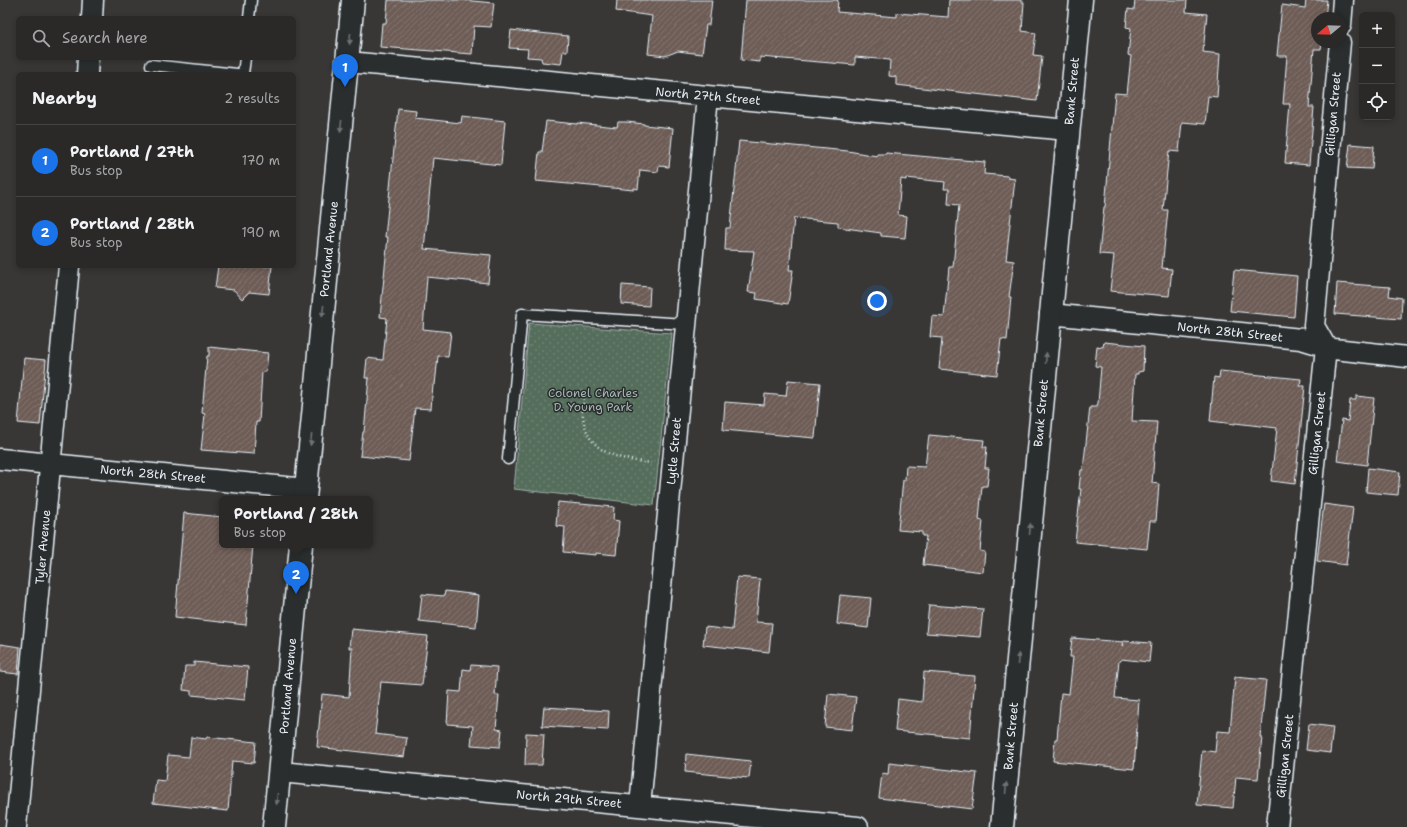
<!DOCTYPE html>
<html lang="en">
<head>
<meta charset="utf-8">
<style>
	body { margin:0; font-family:"Shantell Sans",sans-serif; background:#323130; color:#f1f3f6 }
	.controls { position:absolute; right:12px; top:12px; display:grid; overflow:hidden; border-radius:6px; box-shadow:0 2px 6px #0003 }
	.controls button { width:36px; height:36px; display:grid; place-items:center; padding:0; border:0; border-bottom:1px solid #464545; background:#2a2928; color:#f1f3f6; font:20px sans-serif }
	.compass { position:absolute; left:1311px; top:12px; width:36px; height:36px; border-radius:50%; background:#2a2928; box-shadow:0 2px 6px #0003; rotate:251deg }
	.you { position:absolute; left:877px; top:301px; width:14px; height:14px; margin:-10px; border:3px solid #fff; border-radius:50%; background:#1a73e8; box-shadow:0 0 0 6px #1a73e833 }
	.badge { display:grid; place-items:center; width:26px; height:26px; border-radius:50%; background:#1a73e8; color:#fff; font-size:13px; font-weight:700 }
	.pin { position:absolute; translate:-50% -33px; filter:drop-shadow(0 1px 2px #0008) }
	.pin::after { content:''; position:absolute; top:21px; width:14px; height:12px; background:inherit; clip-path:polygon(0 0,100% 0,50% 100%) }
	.popup { position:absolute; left:219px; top:496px; width:154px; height:52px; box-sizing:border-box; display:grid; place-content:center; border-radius:6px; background:#2a2928; filter:drop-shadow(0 1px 3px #0005); font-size:13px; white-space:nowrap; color:#a5a6a8 }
	.popup b { font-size:15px; color:#f1f3f6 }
	.popup::after { content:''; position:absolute; left:50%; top:100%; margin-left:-8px; border:8px solid transparent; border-top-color:#2a2928 }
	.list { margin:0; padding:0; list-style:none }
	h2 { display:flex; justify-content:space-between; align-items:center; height:52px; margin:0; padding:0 16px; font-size:17px }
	h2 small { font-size:13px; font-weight:400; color:#a5a6a8 }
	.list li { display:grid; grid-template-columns:26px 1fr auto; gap:12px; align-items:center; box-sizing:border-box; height:72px; padding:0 16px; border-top:1px solid #464545 }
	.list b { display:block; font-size:15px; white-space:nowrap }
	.list p { margin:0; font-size:13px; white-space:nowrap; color:#a5a6a8 }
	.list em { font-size:13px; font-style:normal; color:#a5a6a8 }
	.icon { flex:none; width:22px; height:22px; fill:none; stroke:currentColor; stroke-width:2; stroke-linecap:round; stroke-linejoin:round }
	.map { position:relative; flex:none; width:1407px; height:827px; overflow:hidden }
	.search { position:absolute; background:#2a2928; box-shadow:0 2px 6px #0003; left:16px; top:16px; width:280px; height:44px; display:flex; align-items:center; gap:10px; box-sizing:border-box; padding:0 14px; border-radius:6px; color:#a5a6a8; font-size:15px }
	.panel { position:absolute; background:#2a2928; box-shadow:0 2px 6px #0003; left:16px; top:72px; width:280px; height:196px; border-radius:6px }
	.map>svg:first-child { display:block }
</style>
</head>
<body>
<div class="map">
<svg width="1407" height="827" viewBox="0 0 1407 827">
	<defs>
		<pattern id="park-dots" width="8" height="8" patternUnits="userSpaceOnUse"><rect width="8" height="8" fill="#556e5c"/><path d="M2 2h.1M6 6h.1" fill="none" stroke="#6d8374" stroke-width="1.8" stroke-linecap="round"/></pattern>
		<pattern id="building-hatch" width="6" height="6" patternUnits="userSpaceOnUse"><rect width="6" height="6" fill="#6e5d57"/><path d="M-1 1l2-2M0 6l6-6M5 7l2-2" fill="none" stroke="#837570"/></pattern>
	</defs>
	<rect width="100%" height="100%" fill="#383736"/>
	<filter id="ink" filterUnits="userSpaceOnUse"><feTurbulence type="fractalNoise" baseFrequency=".025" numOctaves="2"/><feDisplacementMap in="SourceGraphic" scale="8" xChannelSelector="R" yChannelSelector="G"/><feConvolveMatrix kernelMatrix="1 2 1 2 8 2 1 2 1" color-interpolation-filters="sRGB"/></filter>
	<g filter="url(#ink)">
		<!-- park -->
		<path fill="url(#park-dots)" stroke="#9eb0aa" d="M529,323L672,333L654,505L514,489Z"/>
		<!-- building -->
		<path fill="url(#building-hatch)" stroke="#e8f1f8" d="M388,0H462L494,3L491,27L474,26L472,54L380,47L382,23H386Z
			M617,0H712L709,25H706L702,54L678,51L665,56L648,54L652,16L616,11Z
			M746,0H838L837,12L897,17V13L948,17L949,0H1021V2H1024L1022,31L1036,33L1033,55L1042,56L1037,101L896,85V77L889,76L890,60L855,57V65L760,57V62L741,60Z
			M1135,0H1187L1186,12L1207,14L1203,52L1220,54L1217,97L1208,96L1205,124L1182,122L1179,152L1169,151L1163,210H1168L1162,268L1172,269L1169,296L1110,291L1114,255L1099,254L1104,207H1105L1115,93L1127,94L1131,56L1128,55L1131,28L1126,27L1128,9L1134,10Z
			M1306,0H1327L1325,18H1317V42H1322L1321,49H1314L1309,107H1314L1309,165L1285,163L1290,104H1283L1287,56H1277L1282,5L1305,8Z
			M511,30L568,36L567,51H563L561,64L542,62L541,58L527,57L528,49L509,48Z
			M398,109L416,111L415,118L461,123L462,116L505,121L501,165L433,158L424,249L491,255L488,283L427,277L423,329L451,332L448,357L438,356L435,385H433L431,409L415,408L409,461L360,456L363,432H364L369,378H365L367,358L383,360L387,318L380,317L388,237H385Z
			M546,121L577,124V123L617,127L618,122H627L644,124V125L673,128L669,167L659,166L658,172L640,170L638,189L634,188V190L536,181L539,152H542Z
			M739,141L848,151L877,156V154H886V153L985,162L984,174L1008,176V178L1015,179L1006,260L1014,261L1009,297H1011L1007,340L1001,339L997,375L939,369L942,338L930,337L932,316L944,317L949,267H953L959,205L948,204L949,189H944L945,182L906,178V180L901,179L898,215L907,216L905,238L881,236V233L838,227V222L794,218L789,270H793L788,304L756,299L757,293L748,292L754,251L725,250L726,228H730Z
			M1350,144L1374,146L1372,169L1347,168Z
			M218,266H272L269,294L249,292L242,299L234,290L215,288Z
			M1234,270L1297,276L1294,317L1230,311Z
			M1337,283L1390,287L1389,296L1402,298L1401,319L1335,314Z
			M622,285L650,287L649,306L621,304Z
			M1104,342L1144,346L1143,371L1138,372V374H1135L1132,421L1157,422L1152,483L1159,484L1156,521H1150L1147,549L1075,542L1081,489H1079L1081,470H1083L1090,407H1097L1098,403L1101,367L1095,366L1097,346L1103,347Z
			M209,347L268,353L266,372H262L259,422H256L254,454L201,450L205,414L202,413L207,356H209Z
			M24,358L46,360L40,425L18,423Z
			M1220,371L1301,379L1300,386H1305L1295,484L1271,481L1277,428L1235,423V424L1210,421L1214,377L1219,378Z
			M788,380L820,383L815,438L723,430L725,402L764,405L765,394L786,396Z
			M1356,396L1374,398L1367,465L1337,461L1342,420L1348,421L1350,400H1356Z
			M929,435L984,440L983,447H987L985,468H989L987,486H982L979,520L983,521L980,551L985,552L983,572L923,565L926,536H922V532L898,530L903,480H905L906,466L925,467Z
			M1368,468L1400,472L1398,495L1366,492Z
			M558,502L614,507L613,520L619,521L616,555L596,553V555L563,552L565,527L556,526Z
			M1324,504L1353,508L1346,565L1317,561Z
			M184,513L222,517V545H253L246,625L175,617Z
			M737,577L760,579L756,622L772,623L769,652L703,645L705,627L732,630Z
			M445,591L479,595L476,627L419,621L422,594L444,596Z
			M840,595L871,598L868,628L837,624Z
			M929,605L983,609L980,637L926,633Z
			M351,629L428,636L422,685L381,682L375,734L407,738L404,757L317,747L322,694L349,697L352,648H349Z
			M1072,638L1123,642L1122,646L1123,641L1151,643L1149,662L1121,659V661H1119L1115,698L1139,700L1134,769L1053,761L1055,739H1057L1061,693L1069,694L1073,657H1070Z
			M0,644L20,647L18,674L0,672Z
			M194,662L248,667L245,700L191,695V691L183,690L185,666H194Z
			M471,665L497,667L495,695H499L496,729L502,730L500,747L471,745L473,726L447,724L449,691L461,692L463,669L470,670Z
			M924,672L975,676L970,738L895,731L898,699L922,702Z
			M1235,677L1266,680L1260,737H1262L1258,779L1236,777L1233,808L1197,805L1202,750L1215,752L1217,731L1230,732Z
			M828,694L856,697L852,730L825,727Z
			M544,707L609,711L608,730L542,726Z
			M1309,724L1333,727L1330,753L1306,750Z
			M526,733L544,734L542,765H525Z
			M191,737L206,739L207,737L256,742L254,763L232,761L228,811L153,803L156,780L165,781L168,755L189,757Z
			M686,754L751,761L749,778L685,772Z
			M889,763L977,773L972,809L879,798L882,773L888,774Z"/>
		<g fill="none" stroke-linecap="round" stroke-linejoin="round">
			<!-- lane casing -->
			<g stroke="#e8f1f8" stroke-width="13">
				<path id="lane" d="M249,18L251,0
					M151,65L237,74
					M243,74L245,58
					M508,459L522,314L686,324"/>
			</g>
			<!-- street casing -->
			<g stroke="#e8f1f8" stroke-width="23">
				<path id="street" d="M92,18L93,0
					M1341,25L1343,0
					M348,62L1068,130
					M87,74L88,58
					M1050,314L1301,339L1334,349L1407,357
					M0,459L306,489
					M280,772L858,827
					M640,806L708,96
					M16,827L69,266
					M1277,827L1326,347L1314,326L1340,42"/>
			</g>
			<!-- secondary casing -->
			<g stroke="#e8f1f8" stroke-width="25">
				<path id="secondary" d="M305,499L353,0
					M274,827L301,545
					M1002,827L1081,0"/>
			</g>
			<!-- path -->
			<path stroke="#e8f1f8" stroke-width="2.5" stroke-dasharray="1 3" stroke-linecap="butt" d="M585,391C584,399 582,408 583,416C587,454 619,459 651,463"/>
			<!-- lane -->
			<use href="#lane" stroke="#2a2d2e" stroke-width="10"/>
			<!-- street -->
			<use href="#street" stroke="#2a2d2e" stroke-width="20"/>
			<!-- secondary -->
			<use href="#secondary" stroke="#2a2d2e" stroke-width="22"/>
		</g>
		<!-- one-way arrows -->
		<defs><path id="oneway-solid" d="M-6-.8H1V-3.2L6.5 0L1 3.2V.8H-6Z"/></defs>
		<g fill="#6c7275">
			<use href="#oneway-solid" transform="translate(350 39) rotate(95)"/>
			<use href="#oneway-solid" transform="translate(341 126) rotate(96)"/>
			<use href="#oneway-solid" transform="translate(323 311) rotate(96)"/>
			<use href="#oneway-solid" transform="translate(1046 358) rotate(-85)"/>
			<use href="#oneway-solid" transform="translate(311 440) rotate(96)"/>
			<use href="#oneway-solid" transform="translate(1030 529) rotate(-85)"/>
			<use href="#oneway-solid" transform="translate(1018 659) rotate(-85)"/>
			<use href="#oneway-solid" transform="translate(1006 788) rotate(-85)"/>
			<use href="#oneway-solid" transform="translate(277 799) rotate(95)"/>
		</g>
	</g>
	<g text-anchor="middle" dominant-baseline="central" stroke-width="3" stroke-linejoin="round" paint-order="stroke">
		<!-- street labels -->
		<g font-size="12" fill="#e8f1f8" stroke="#2a2d2e">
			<text transform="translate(1072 91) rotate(-85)">Bank Street</text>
			<text transform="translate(708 96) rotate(5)">North 27th Street</text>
			<text transform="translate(1333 114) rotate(-85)">Gilligan Street</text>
			<text transform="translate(329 249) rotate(-84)">Portland Avenue</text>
			<text transform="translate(1230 332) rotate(6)">North 28th Street</text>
			<text transform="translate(1041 413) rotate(-85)">Bank Street</text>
			<text transform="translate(1317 433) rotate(-84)">Gilligan Street</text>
			<text transform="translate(674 451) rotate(-85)">Lytle Street</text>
			<text transform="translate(153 474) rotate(5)">North 28th Street</text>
			<text transform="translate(43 547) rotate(-85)">Tyler Avenue</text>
			<text transform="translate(288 686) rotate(-85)">Portland Avenue</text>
			<text transform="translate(1011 736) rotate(-85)">Bank Street</text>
			<text transform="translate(1285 756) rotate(-84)">Gilligan Street</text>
			<text transform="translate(569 799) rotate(5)">North 29th Street</text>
		</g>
		<!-- park labels -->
		<g font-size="12" fill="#a6b6b2" stroke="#2a2d2e">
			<text x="593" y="393">Colonel Charles<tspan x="593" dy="14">D. Young Park</tspan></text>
		</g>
	</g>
</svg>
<div class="controls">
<button>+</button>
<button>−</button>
<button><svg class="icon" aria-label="locate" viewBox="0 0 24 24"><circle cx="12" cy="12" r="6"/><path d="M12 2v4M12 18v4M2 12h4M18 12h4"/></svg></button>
</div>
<svg class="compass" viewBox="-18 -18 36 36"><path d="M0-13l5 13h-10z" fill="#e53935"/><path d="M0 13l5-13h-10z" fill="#a5a6a8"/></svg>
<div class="you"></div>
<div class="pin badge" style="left:345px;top:87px">1</div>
<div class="pin badge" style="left:296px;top:594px">2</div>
<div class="popup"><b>Portland / 28th</b>Bus stop</div>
<div class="search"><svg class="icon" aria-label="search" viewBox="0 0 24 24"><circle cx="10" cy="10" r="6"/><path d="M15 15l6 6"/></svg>Search here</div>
<section class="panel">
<h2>Nearby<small>2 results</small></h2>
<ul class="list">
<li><span class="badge">1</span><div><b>Portland / 27th</b><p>Bus stop</p></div><em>170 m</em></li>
<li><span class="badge">2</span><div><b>Portland / 28th</b><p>Bus stop</p></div><em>190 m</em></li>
</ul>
</section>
</div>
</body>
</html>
